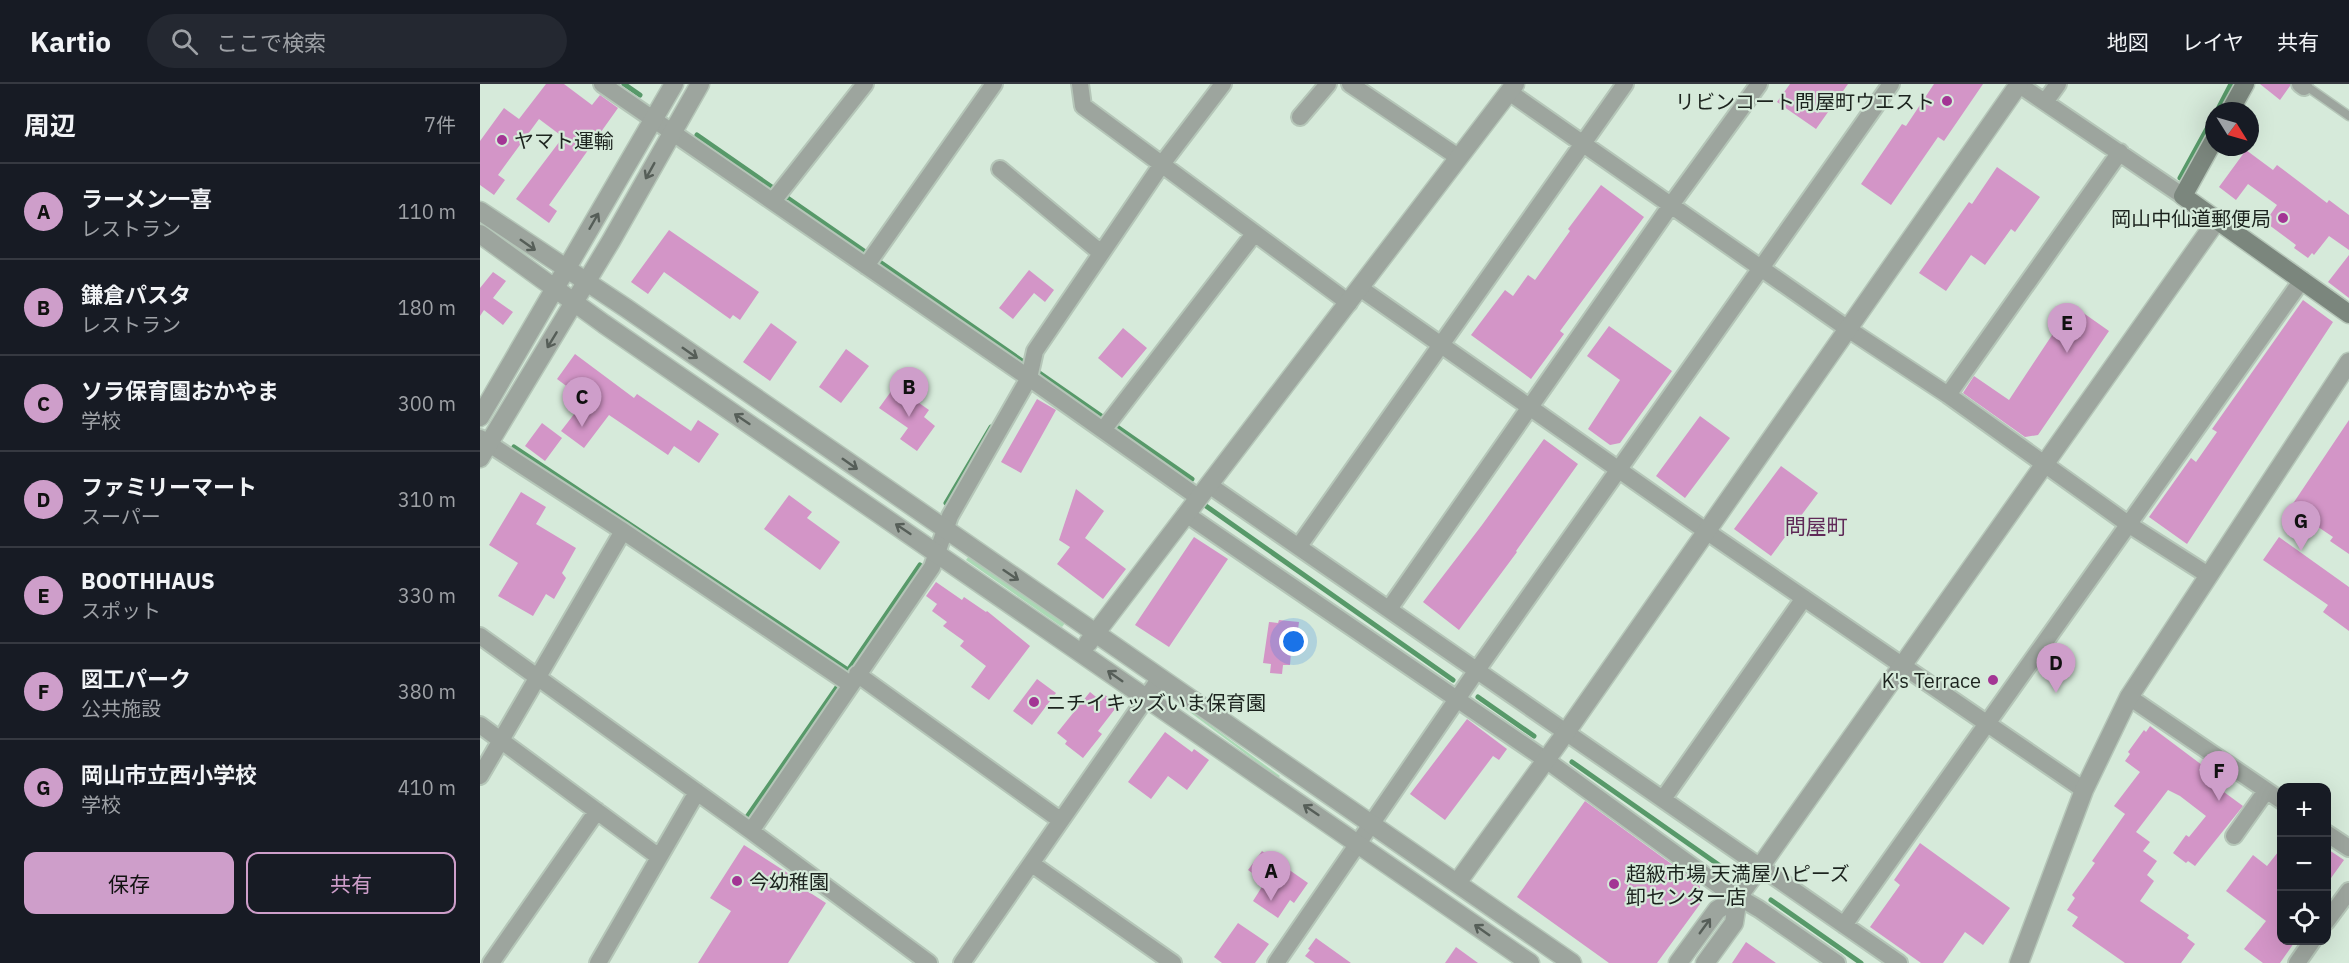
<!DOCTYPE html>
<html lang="ja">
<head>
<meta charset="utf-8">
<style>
	body { margin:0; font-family:"IBM Plex Sans","Noto Sans JP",sans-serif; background:#242831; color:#f1f3f6 }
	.controls { position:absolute; right:18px; bottom:18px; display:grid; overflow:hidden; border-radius:12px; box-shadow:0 6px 24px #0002 }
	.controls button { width:54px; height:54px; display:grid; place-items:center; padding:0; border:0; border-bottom:2px solid #363941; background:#171b24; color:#f1f3f6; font:30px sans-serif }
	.compass { position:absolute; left:1725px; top:18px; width:54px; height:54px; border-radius:50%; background:#171b24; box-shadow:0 6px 24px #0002; rotate:127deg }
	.you { position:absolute; left:814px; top:558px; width:21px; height:21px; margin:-15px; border:4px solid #fff; border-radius:50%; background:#1a73e8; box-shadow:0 0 0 9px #1a73e833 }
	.badge { display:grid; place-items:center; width:39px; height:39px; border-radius:50%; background:#ce9eca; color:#111; font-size:20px; font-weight:700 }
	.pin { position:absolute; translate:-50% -50px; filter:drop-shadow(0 2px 3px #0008) }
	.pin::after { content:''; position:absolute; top:32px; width:21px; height:18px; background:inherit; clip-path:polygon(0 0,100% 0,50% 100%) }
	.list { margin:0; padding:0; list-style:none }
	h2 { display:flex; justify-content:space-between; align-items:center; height:78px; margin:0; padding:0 24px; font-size:26px }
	h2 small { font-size:20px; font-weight:400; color:#9ea1a6 }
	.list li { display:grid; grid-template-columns:39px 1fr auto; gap:18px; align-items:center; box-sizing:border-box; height:96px; padding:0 24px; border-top:2px solid #363941 }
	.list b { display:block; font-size:22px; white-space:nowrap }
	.list p { margin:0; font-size:20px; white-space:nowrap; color:#9ea1a6 }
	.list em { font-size:20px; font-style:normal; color:#9ea1a6 }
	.actions { display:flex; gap:12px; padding:18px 24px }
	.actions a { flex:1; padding:14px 0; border:2px solid #ce9eca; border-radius:12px; text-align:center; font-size:21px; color:#ce9eca }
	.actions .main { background:#ce9eca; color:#111 }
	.icon { flex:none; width:33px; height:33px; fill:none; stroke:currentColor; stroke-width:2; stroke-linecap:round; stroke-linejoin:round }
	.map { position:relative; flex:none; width:1869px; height:879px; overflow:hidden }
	header { display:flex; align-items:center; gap:36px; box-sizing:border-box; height:84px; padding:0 30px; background:#171b24; border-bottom:2px solid #363941 }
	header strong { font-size:28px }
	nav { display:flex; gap:33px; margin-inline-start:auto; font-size:21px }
	.search { width:420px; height:54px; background:#242831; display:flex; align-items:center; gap:15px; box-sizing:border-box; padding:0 21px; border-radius:33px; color:#9ea1a6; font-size:22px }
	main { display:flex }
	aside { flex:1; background:#171b24 }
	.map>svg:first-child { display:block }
</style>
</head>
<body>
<header>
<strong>Kartio</strong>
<div class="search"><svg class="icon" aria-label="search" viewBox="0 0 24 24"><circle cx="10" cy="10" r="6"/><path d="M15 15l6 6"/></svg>ここで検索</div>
<nav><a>地図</a><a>レイヤ</a><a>共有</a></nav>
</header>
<main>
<aside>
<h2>周辺<small>7件</small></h2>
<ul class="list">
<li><span class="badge">A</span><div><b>ラーメン一喜</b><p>レストラン</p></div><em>110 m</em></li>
<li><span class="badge">B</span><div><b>鎌倉パスタ</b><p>レストラン</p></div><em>180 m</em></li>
<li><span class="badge">C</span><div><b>ソラ保育園おかやま</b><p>学校</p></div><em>300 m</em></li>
<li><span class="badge">D</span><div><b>ファミリーマート</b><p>スーパー</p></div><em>310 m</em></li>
<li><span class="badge">E</span><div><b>BOOTHHAUS</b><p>スポット</p></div><em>330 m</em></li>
<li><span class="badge">F</span><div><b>図工パーク</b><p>公共施設</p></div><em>380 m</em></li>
<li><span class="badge">G</span><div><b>岡山市立西小学校</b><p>学校</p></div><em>410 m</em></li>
</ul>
<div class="actions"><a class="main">保存</a><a>共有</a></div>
</aside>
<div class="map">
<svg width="1869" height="879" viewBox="0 0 1869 879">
	<rect width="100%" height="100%" fill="#d6eada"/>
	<!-- green -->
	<path fill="#abd9b5" d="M489,472L585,539L582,543L486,476Z
		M700,619L800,692L798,694L699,620Z"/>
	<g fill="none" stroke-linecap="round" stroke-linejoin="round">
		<!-- stream -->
		<path stroke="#579969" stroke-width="5" d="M144,0L160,11
			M1737,27L1751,0
			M217,51L712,395
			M1700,94L1734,32
			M34,363L368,586
			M466,419L511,343
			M726,422L973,596
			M367,588L440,481
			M998,613L1054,652
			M1092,678L1246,786
			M267,733L362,596
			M1291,816L1381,879"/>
	</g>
	<!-- building -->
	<path fill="#d395c7" d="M66,0H84L112,21L120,11L138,24L69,121L77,127L69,139L36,115L83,53L59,35L18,91L25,96L14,111L0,101V57L24,24L39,35Z
		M1310,0H1368L1336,45L1297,18Z
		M1454,0H1503L1464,57L1458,53L1411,121L1381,100L1422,40L1426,42Z
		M1780,0H1810V2L1800,16Z
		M1766,66L1793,86L1797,81L1847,119L1849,116L1869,131V166L1849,152L1834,171L1832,169L1828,174L1814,164L1816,161L1785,138L1797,121L1768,100L1756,116L1739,103Z
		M1517,83L1560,113L1535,148L1531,145L1505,181L1491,171L1466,207L1439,189L1489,118L1492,120Z
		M1121,101L1164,133L1080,247L1084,250L1051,295L991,251L1025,206L1033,212L1048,191L1055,196L1090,147L1088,145Z
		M189,146L279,208L260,236L253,231L250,235L184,188L168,210L151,198Z
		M1869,171V214L1848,198Z
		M549,186L574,206L565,218L554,209L533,235L519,224Z
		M13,188L26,197L13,214L33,228L23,241L4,226L0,232V204Z
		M1823,216L1853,238L1707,460L1669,433L1711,374L1716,378L1737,348L1732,345Z
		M1592,221L1629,247L1558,351L1545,353L1483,309L1494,292L1529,316Z
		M291,239L317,258L290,297L263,278Z
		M1129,242L1192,287L1140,359L1130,361L1108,345L1140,296L1107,272Z
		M643,244L667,264L642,294L618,274Z
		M366,265L389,282L361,319L339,303Z
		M95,270L154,314L157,310L211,347L218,336L239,350L219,379L194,362L188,371L129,331L104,364L81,347L105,316L77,295Z
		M415,302L449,326L444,333L455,342L437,367L420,355L428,344L399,324Z
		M557,315L576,326L541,389L521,378Z
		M1220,332L1250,354L1205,414L1176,392Z
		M1869,336V470L1850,457L1853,453L1810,424Z
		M62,339L82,354L65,377L45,362Z
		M1064,355L1098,380L1036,467L1037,468L979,546L943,518L1002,441Z
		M1301,382L1338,409L1291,472L1254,445Z
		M596,405L624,427L605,454L646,485L623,515L577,480L590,463L579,456Z
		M41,408L66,423L56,440L96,464L82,489L86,494L74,515L66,510L53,532L18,512L38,479L9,461Z
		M309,411L332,428L327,434L360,458L340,486L284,445Z
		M714,453L748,475L689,563L655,541Z
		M1799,453L1869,503V547L1843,528L1848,521L1783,476Z
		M456,498L482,516L484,513L506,528L507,527L550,562L509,616L491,603L506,582L480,562L484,557L463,542L467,538L452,527L457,520L446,512Z
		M799,536L819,538L815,568H811L810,581H803L802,590L790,589L791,580L783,579L789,538L798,539Z
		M557,595L576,609L552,641L533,627Z
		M610,608L621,617L625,611L638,621L618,647L622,650L603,674L585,660L587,657L577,649Z
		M987,635L1027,665L1019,676L1013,672L965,736L930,710Z
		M1670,642L1722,681L1719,686L1734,698L1733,700L1763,722L1715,782L1708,777L1706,779L1693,769L1706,751L1709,753L1726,732L1700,712L1688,706L1656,748L1670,758L1663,767L1677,777L1667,791L1674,797L1660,817L1709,851L1707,854L1715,860L1701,879H1645L1592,842L1598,833L1587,826L1595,814L1592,811L1615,779L1612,777L1645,730L1634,722L1660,688L1645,677L1650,670L1648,668L1664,646L1666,648Z
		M685,648L712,668L714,665L729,676L707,706L688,692L671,715L648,698Z
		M1105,717L1219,800L1223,816L1177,879H1129L1037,813Z
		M1440,759L1530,824L1503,861L1485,848L1463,879H1441L1390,843L1420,801L1414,796Z
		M264,761L320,797L318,801L346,819L308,879H218L251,827L230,814Z
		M1802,763V856H1816L1800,879H1783L1764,865L1786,837L1746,807L1773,771L1787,782Z
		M1846,764L1864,776L1846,801Z
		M782,767L828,799L814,819L810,816L798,834L773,817L785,798L768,786Z
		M758,839L789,860L775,879H742L734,873Z
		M836,854L871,879H835L825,872L830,866L828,865Z
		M1266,858L1296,879H1252Z
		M976,863L998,879H965Z"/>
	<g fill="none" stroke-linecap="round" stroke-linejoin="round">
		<!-- service casing -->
		<g stroke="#b5c6b8" stroke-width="11">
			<path id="service" d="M1824,3L1829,4L1869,32"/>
		</g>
		<!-- minor casing -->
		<g stroke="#b5c6b8" stroke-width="20">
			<path id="minor" d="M122,0L549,294L719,414
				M600,0L603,22L869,219
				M870,0L978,73
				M1538,0L1703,112
				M1820,0L1824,3
				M1029,8L1368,245L1468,311L1648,440L1728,491
				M1565,18L1578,0
				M820,33L848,0
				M520,85L621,169
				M293,117L385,0
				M386,182L514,0
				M880,204L1226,447L1604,706
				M1468,311L1640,68
				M623,346L774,150
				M0,354L143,447L370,600
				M729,401L1419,879
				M706,430L1066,676L1241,803L1279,825L1357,879
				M819,462L1145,0
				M909,525L1191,121L1279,0
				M0,552L271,747L449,879
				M377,590L580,736
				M1649,613L1802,717
				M0,641L179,773
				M0,692L143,447
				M1183,715L1324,514
				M271,747L452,483L470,432L549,294L555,267L682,80L743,0
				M1846,749L1869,764
				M1754,752L1786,707
				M552,780L693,879
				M1846,838L1869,807
				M1364,841L1822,196
				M11,879L117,727
				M118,879L217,708
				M482,879L680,594
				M796,879L997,586L1411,0
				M1817,879L1833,856"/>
		</g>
		<!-- tertiary casing -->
		<g stroke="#b5c6b8" stroke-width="21">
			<path id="tertiary" d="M0,127L146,224L1092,879
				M0,150L124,240L1050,879
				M0,333L194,0
				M0,374L131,157L220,0
				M608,559L1035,0
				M977,799L1087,647L1539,0
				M1198,879L1237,826L1258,813L1280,783L1737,136
				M1225,879L1254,839L1258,813
				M1539,879L1604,706L1649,613L1869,278"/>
		</g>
		<!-- secondary casing -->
		<g stroke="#b5c6b8" stroke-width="21">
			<path id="secondary" d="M1750,27L1765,0
				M1734,56L1703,112L1869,230"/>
		</g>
		<!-- service -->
		<use href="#service" stroke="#9da59e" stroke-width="8"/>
		<!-- minor -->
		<use href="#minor" stroke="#9da59e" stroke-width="16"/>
		<!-- tertiary -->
		<use href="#tertiary" stroke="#9da59e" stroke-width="18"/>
		<!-- secondary -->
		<use href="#secondary" stroke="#7b867d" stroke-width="18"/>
	</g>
	<!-- one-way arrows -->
	<defs><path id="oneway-shaft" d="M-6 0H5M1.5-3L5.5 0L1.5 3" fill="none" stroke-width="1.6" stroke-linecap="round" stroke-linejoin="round" transform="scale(1.5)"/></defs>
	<g stroke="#565e58">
		<use href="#oneway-shaft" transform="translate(170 87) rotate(119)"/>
		<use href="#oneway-shaft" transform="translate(114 137) rotate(-60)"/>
		<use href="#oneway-shaft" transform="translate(48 161) rotate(35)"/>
		<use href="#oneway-shaft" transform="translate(72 256) rotate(121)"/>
		<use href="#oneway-shaft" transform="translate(210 269) rotate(35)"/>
		<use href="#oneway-shaft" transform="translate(262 335) rotate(-146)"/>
		<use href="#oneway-shaft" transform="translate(370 380) rotate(35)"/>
		<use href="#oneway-shaft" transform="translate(423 445) rotate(-146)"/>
		<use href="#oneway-shaft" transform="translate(531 491) rotate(34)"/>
		<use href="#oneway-shaft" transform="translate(635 592) rotate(-145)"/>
		<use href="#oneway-shaft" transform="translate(831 726) rotate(-146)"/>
		<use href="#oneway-shaft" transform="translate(1225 842) rotate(-54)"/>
		<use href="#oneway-shaft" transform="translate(1002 846) rotate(-145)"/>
	</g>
	<!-- markers -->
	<g fill="#a33594" stroke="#d6eada" stroke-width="2">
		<circle cx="1467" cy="17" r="6"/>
		<circle cx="22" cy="56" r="6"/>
		<circle cx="1803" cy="134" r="6"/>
		<circle cx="1513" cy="596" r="6"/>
		<circle cx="554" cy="618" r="6"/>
		<circle cx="257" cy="797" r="6"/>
		<circle cx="1134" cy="800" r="6"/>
	</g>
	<g text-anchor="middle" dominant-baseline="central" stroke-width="4.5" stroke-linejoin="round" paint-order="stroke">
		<!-- poi labels -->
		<g font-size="20" fill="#1c231e" stroke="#d6eada" text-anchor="start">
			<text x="1455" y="17" text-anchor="end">リビンコート問屋町ウエスト</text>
			<text x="34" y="56">ヤマト運輸</text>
			<text x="1791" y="134" text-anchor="end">岡山中仙道郵便局</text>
			<text x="1501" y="596" text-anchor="end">K's Terrace</text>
			<text x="566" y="618">ニチイキッズいま保育園</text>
			<text x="1146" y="789">超級市場 天満屋ハピーズ<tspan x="1146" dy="23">卸センター店</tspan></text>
			<text x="269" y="797">今幼稚園</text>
		</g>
		<!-- neighbourhood labels -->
		<g font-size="21" fill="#602a58" stroke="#d6eada">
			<text x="1336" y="442">問屋町</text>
		</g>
	</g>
</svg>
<div class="controls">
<button>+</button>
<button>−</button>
<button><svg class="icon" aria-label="locate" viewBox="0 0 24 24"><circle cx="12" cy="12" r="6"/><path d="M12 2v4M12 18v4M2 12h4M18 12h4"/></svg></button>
</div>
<svg class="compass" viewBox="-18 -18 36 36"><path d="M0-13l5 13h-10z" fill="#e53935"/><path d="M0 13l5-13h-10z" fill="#9ea1a6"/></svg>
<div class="you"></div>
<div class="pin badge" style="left:791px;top:817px">A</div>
<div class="pin badge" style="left:429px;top:333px">B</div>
<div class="pin badge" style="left:102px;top:343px">C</div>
<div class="pin badge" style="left:1576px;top:609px">D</div>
<div class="pin badge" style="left:1587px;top:269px">E</div>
<div class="pin badge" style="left:1739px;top:717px">F</div>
<div class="pin badge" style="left:1821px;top:467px">G</div>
</div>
</main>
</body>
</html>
